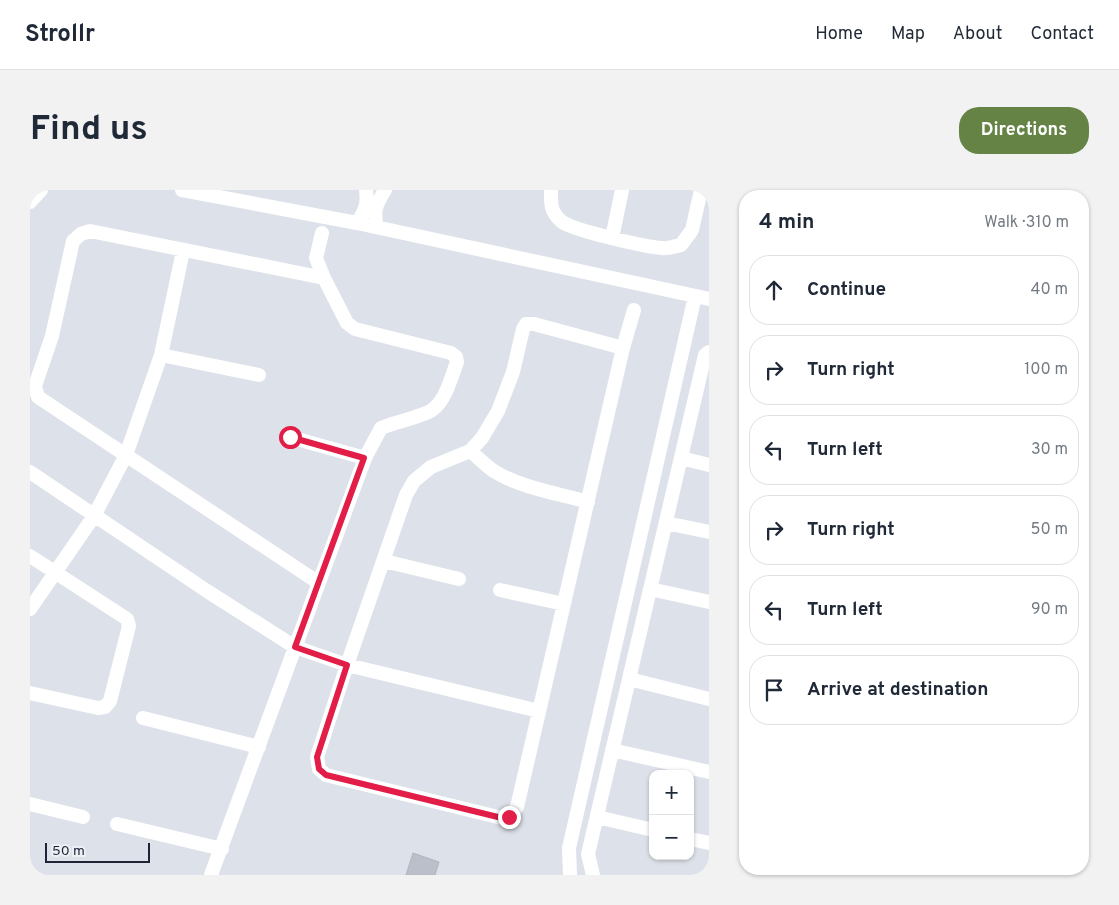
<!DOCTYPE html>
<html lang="en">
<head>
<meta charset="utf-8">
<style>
	body { margin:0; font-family:Overpass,sans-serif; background:#f2f2f3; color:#1f2937 }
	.controls { position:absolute; right:15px; bottom:15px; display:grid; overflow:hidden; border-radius:10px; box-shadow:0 1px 4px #0004 }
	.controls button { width:45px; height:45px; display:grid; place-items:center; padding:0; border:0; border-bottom:1px solid #e0e1e3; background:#fff; color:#1f2937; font:25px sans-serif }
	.scale { position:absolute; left:15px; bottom:12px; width:105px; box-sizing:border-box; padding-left:5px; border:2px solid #1f2338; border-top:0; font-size:14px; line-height:18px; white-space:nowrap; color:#1f2338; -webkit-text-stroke:4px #edf1f6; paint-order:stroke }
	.stop { position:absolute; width:15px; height:15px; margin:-11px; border:4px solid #e11d48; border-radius:50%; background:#fff }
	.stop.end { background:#e11d48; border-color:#fff; box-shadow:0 1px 5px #0008 }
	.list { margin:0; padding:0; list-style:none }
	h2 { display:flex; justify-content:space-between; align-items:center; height:65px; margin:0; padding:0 20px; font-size:21px }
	h2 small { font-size:16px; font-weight:400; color:#747a83 }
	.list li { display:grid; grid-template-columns:32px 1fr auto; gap:15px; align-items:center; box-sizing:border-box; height:70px; margin:0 10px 10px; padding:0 10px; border:1px solid #e0e1e3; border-radius:20px }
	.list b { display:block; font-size:19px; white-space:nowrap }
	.list em { font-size:16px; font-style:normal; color:#747a83 }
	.icon { flex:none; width:28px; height:28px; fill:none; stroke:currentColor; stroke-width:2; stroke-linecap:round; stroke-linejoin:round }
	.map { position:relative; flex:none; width:679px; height:685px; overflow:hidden; border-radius:20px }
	header { display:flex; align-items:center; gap:30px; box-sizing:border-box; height:70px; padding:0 25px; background:#fff; border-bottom:1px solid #e0e1e3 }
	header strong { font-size:24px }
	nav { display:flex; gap:28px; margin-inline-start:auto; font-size:18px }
	.intro { display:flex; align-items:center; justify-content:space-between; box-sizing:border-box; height:120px; padding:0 30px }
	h1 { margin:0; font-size:35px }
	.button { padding:12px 22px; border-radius:20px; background:#648344; color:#fff; font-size:18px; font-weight:700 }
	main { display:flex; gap:30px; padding:0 30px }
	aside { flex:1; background:#fff; border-radius:20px; box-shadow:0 1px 4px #0004 }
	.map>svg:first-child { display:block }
</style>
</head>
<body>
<header>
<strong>Strollr</strong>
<nav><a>Home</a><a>Map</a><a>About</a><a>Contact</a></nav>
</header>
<div class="intro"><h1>Find us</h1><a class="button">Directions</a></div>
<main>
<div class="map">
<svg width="679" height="685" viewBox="0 0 679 685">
	<rect width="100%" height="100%" fill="#dde1e9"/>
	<!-- building -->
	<path fill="#babfc9" stroke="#b0b5c2" d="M383,663L409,672L405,685H376Z"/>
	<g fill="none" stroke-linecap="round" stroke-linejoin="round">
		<!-- minor -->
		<path stroke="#fff" stroke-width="14" d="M152,0L327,33L679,109
			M521,0C521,14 520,21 531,31C541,40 616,57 632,58C638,59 645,56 651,55L662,40L671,0
			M0,12L11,0
			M327,33C335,21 338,14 336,0
			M347,37C343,20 346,15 355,0
			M582,48L592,0
			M593,158L504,134H496L493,139L483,182L468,221L452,248L440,261L401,277L384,291L376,305L317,475L287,567L289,579L296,585L472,628L479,627L487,617L593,158L604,120
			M131,165L229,185
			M260,247L335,268
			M440,261C448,267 456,276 464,281C488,297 530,304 558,312
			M651,268L679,275
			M0,282L177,401L265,457L317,475L509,521
			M636,333L679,342
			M0,366L97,429L99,436L80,511L75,517L68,518L0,503
			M354,371L429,389
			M289,393L8,207L5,196L22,146L43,51L51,44L60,41L294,88
			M620,399L679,412
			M470,400L534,414
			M0,419L64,326L96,265L131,165L153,61
			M599,489L679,509
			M113,528L229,557
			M582,560L679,582
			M0,614L53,627
			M567,627L623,640
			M87,634L192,659
			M660,649L679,653
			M181,685L335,268L351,238C364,232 392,227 402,220C416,210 421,188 427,172L426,167L421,163L325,139L317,133L294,88L286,68L292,43
			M540,685L539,658L665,106
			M563,685L558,664L675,165L679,162"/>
	</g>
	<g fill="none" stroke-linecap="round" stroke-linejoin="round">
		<!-- route -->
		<path stroke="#e11d48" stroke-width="6" d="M260,247L334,268L265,457L317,475L287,567L289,579L296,585L472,628L479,627"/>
	</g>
</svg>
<div class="controls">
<button>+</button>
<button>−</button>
</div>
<div class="scale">50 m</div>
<div class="stop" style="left:260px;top:247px"></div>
<div class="stop end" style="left:479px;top:627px"></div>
</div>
<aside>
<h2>4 min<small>Walk · 310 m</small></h2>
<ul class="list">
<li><svg class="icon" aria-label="ahead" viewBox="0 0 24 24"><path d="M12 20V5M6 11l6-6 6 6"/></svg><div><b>Continue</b></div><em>40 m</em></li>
<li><svg class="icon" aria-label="right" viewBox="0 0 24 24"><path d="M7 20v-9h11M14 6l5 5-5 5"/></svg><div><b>Turn right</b></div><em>100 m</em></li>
<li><svg class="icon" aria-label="left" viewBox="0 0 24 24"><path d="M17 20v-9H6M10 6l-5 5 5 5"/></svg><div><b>Turn left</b></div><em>30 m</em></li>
<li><svg class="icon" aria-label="right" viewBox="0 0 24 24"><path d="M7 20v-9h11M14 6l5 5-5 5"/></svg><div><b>Turn right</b></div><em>50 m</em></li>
<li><svg class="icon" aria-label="left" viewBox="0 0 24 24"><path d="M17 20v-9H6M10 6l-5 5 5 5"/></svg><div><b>Turn left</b></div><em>90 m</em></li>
<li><svg class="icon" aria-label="arrive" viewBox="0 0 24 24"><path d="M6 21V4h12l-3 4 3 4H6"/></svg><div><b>Arrive at destination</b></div></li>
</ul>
</aside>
</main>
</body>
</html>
